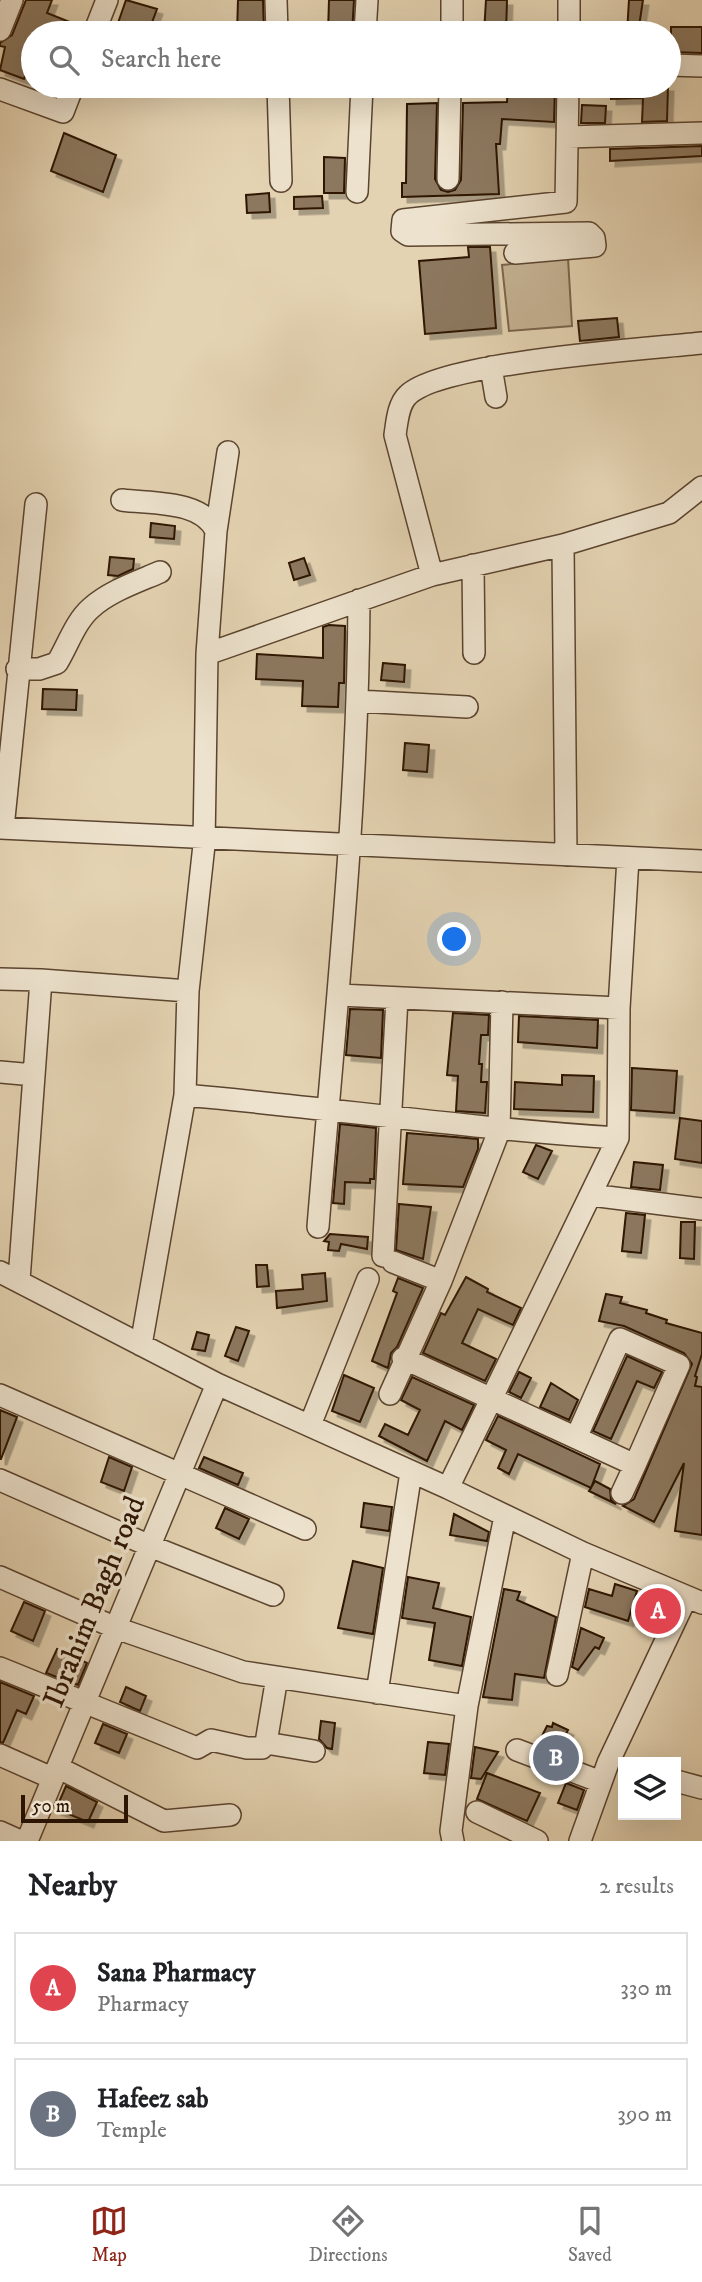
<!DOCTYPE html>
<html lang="en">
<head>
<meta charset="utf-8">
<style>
	body { margin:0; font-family:"IM FELL DW Pica",serif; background:#f6f6f6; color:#202124 }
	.controls { position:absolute; right:21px; bottom:21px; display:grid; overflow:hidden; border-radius:0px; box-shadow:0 7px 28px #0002 }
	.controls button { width:63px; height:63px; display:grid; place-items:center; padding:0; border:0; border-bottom:2px solid #e0e0e0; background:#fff; color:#202124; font:35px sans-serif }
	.scale { position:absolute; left:21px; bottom:18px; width:107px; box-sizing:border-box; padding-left:7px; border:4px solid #2d1503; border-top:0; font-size:19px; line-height:24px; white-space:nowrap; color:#2d1503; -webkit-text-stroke:5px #ede2cd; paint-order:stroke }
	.you { position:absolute; left:455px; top:940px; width:24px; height:24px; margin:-18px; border:5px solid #fff; border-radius:50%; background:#1a73e8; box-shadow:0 0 0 10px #1a73e833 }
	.badge { display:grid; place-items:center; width:46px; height:46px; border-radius:50%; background:#8f2418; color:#fff; font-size:23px; font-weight:700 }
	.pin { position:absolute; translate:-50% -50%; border:4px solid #fff; box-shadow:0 2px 7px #0006 }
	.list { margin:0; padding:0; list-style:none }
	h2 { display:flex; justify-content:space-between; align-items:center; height:91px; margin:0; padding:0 28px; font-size:30px }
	h2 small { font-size:23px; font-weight:400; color:#757577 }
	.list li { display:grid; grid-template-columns:46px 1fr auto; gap:21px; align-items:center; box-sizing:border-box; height:112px; margin:0 14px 14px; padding:0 14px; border:2px solid #e0e0e0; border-radius:0px }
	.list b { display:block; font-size:26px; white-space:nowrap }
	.list p { margin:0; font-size:23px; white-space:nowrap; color:#757577 }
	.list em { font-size:23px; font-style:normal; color:#757577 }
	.icon { flex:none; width:38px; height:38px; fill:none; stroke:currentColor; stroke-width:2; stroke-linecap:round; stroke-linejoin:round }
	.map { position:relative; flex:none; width:702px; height:1841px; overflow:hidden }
	.search { position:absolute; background:#fff; box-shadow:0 7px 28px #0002; left:21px; right:21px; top:21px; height:77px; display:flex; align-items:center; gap:18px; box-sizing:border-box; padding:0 24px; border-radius:38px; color:#757577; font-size:26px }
	.sheet { height:343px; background:#fff }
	nav { display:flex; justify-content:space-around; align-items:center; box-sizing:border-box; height:98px; border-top:2px solid #e0e0e0; background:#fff; font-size:19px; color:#757577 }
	nav a { display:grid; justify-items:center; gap:4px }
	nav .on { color:#8f2418 }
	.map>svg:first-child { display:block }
</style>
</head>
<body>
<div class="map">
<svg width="702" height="1841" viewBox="0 0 702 1841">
	<defs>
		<filter id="shadow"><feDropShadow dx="5.5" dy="5.5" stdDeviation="0" flood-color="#0004"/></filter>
	</defs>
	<rect width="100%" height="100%" fill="#e4d3b2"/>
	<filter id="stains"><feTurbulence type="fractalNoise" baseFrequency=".00286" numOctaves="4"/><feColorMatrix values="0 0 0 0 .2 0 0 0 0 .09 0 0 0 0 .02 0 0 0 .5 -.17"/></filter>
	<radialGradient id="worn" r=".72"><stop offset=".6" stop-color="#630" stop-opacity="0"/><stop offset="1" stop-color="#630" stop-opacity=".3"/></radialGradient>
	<!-- green -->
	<path fill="#c5b394" stroke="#79644c" stroke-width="2" d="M568,258L572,326L509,331L502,265Z"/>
	<!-- building -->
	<path fill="#8c785e" stroke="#2d1503" stroke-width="2" filter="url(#shadow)" d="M26,0H52L47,13L82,27L81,33H33V53L24,79L0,70L5,47L0,46V43L12,35Z
		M126,0L157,9L148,33L118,23Z
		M238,0H263L264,33H237Z
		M329,0H354L352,33H328Z
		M486,0H507L506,33H484Z
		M629,0H643L638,33H627Z
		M671,27H702V53L671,52Z
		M508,86H555L554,122L502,119L500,144H496L499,194L402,197V183H406L407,104L437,103L435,179L441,190L448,192L455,190L461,180L463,103L507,102Z
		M611,86H668L667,121L642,122L643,98L611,99Z
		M582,105L606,106L605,123H581Z
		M64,133L116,155L103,192L51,171Z
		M702,146V156L610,161V149Z
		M324,157L345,158L344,193H324Z
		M269,193L270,212L247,213L246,195Z
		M322,196L323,208L294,209V197Z
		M468,247H490L496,328L425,334L419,261L469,257Z
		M617,318L619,337L580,341L578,321Z
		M151,523L175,526L174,539L150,537Z
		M110,557L134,559L133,569L118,576L108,575Z
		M304,558L310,575L294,580L289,563Z
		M329,625L345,626L344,683H339L338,707L302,706L303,681L256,679L257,654L323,658V627Z
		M383,663L405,665L404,682L381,680Z
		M43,689L77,690L76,710L42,709Z
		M405,743L429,745L427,772L403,770Z
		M350,1009L383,1010L381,1058L346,1055Z
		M453,1013L489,1015L488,1035H481L479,1064H482L481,1082H487L485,1113L456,1111L458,1076L447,1075Z
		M519,1016L598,1020L597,1048L518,1042Z
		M632,1068L677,1071L674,1113L631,1110Z
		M562,1075L594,1076L593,1112L514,1109L515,1082L562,1085Z
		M680,1118L702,1121V1163L675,1159Z
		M340,1124L376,1128L374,1179H370V1183L345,1182L344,1204L333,1203Z
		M407,1133L478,1139V1149L463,1187L403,1184Z
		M536,1145L552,1151L538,1179L523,1172Z
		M634,1162L663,1165L660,1190L631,1187Z
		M399,1204L431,1207L423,1259L396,1250Z
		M626,1213L645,1215L641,1253L622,1251Z
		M681,1222H695L694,1259L680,1258Z
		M330,1234L368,1237L367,1249L341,1244L339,1251L328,1250L329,1242L324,1241Z
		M256,1265H267L269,1286L257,1287Z
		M325,1273L327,1301L277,1308L276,1291L303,1289L302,1275Z
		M466,1277L488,1289L487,1292L521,1308L513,1325L478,1309L462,1343L496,1359L485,1381L423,1353L441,1313L445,1315Z
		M398,1278L423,1288L397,1347L391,1353L388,1368L372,1361L397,1293L393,1291Z
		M606,1294L622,1297L620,1303L647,1310L646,1313L667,1320L666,1323L702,1333V1354L695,1376L697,1377L695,1386L702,1387V1535L675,1531L684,1463L654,1522L623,1506L634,1499L692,1364L684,1353L624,1326L599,1321Z
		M236,1327L249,1331L238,1361L225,1356Z
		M197,1332L209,1335L205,1351L192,1349Z
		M627,1356L662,1372L654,1388L637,1381L611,1439L593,1431Z
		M519,1372L531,1378L521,1398L509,1392Z
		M344,1375L374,1388L360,1422L332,1411Z
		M412,1377L474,1405L462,1430L445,1421L427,1461L379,1436L385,1424L408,1435L420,1410L401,1400Z
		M551,1383L578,1400L569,1420L540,1407Z
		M0,1410L17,1417L1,1459H0Z
		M498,1416L600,1464L591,1488L518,1454L509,1474L498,1468L506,1450L486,1440Z
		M109,1457L132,1467L124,1491L101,1482Z
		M204,1457L243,1473L238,1485L199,1468Z
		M595,1481L610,1489L611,1500L616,1504L589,1491Z
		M364,1503L392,1507L389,1531L361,1527Z
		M225,1508L249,1519L239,1539L216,1528Z
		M454,1514L489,1532L487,1541L450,1535Z
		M353,1561L383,1568L373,1634L338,1628Z
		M408,1577L439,1583L433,1608L471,1617L462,1666L429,1660L435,1623L402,1618Z
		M615,1584L637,1591L628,1621L585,1607L589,1589L612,1596Z
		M504,1589L520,1592L517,1600L556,1617L544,1678L515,1674L512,1700L483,1697Z
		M24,1602L45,1611L33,1641L11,1631Z
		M581,1628L604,1638L599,1649L595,1647L578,1670L572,1667Z
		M57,1649L87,1663L78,1685L46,1673Z
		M0,1682L34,1696L26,1714L17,1710L3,1743L0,1742Z
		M126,1687L146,1696L140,1711L120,1702Z
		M321,1721L335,1723L332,1749L327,1748L319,1739Z
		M553,1723L568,1730L557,1751L538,1744L547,1726L552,1727Z
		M103,1724L127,1734L119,1753L95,1743Z
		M428,1742L449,1744L445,1775L424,1773Z
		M475,1747L498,1752L481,1779L471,1778Z
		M487,1773L540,1793L527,1821L477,1799Z
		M566,1783L584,1790L577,1810L558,1803Z
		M66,1786L97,1802L88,1822L56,1809Z"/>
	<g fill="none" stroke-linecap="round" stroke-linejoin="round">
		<!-- minor casing -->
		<g stroke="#5b442f" stroke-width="24">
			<path id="minor" d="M276,0L277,33
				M0,30L12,0
				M94,33L107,0
				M365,33L367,0
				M452,33V0
				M569,33V0
				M669,65L702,66
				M278,86L281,181
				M0,89L63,112L73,86
				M568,137L702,133
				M448,179L450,86
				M357,192L362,86
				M515,253L595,246L594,238L589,233L408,235L402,231L403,220L566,202L568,86
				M491,367L496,397
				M122,500C152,504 202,500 216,531L207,654L204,845L188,991L185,1095L141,1345
				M216,531L228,452
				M563,545L566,855
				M473,565L474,653
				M432,575L395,435C397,422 398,404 408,395C442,362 646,349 702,343
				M207,654L432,575L563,545L669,513L702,487
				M17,669H39L57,663C68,645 75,622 91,608C110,591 137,582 160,572
				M358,701L467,707
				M0,828L702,861
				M3,828L36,504
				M0,979L41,980L19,1280
				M41,980L188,991
				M339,995L619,1008L618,1138L448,1488
				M619,1008L628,858
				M0,1072L34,1075
				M185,1095C329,1108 473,1129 618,1138
				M591,1195L702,1209
				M318,1227C335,1017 358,810 359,600
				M383,1256L397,998
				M393,1262L441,1281
				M0,1272L217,1384L448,1488L583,1553L702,1603
				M403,1358L635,1465L679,1365L620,1339L576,1438
				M390,1394L441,1281L499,1131L502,1002
				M0,1395L305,1529
				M310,1425L368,1279
				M0,1480L150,1546L273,1595
				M622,1493L635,1465
				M0,1577L116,1628L243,1672L467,1706
				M0,1668L197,1748L211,1740L247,1748H262L266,1743
				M557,1675L583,1553
				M277,1677L266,1743L314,1751
				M377,1693L411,1472
				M517,1750L601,1782
				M0,1755L52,1778
				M59,1768L164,1821L230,1815
				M676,1781L702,1788
				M477,1812L537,1841
				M0,1832L20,1841
				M27,1841L217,1384
				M453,1841L451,1831L467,1706L505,1516
				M580,1841L608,1763L686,1598"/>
		</g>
		<!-- minor -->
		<use href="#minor" stroke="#ede2cd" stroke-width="21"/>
	</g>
	<g text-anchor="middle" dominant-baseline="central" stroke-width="7" stroke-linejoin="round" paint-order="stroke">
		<!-- street labels -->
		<g font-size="30" fill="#2d1503" stroke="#ede2cd">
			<text transform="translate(95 1602) rotate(-68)">Ibrahim Bagh road</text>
		</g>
	</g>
	<rect width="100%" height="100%" filter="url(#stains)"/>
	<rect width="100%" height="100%" fill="url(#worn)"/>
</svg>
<div class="controls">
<button><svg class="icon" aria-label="layers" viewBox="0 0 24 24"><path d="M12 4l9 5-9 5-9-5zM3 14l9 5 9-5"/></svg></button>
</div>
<div class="scale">50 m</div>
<div class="you"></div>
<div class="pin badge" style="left:658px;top:1611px;background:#e0444e">A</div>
<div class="pin badge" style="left:556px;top:1758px;background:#6b7280">B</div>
<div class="search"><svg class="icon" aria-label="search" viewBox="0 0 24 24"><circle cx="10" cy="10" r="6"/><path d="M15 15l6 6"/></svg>Search here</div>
</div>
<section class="sheet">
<h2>Nearby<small>2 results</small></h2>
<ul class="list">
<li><span class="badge" style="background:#e0444e">A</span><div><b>Sana Pharmacy</b><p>Pharmacy</p></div><em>330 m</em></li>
<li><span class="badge" style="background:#6b7280">B</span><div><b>Hafeez sab</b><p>Temple</p></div><em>390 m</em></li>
</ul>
</section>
<nav>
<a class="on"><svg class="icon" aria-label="map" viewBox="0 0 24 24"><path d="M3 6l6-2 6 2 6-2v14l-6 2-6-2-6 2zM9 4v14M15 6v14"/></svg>Map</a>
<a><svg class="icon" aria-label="directions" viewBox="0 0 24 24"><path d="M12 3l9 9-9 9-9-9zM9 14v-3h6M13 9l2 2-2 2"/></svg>Directions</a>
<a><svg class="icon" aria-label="saved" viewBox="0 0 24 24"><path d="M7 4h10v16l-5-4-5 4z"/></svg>Saved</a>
</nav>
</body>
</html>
